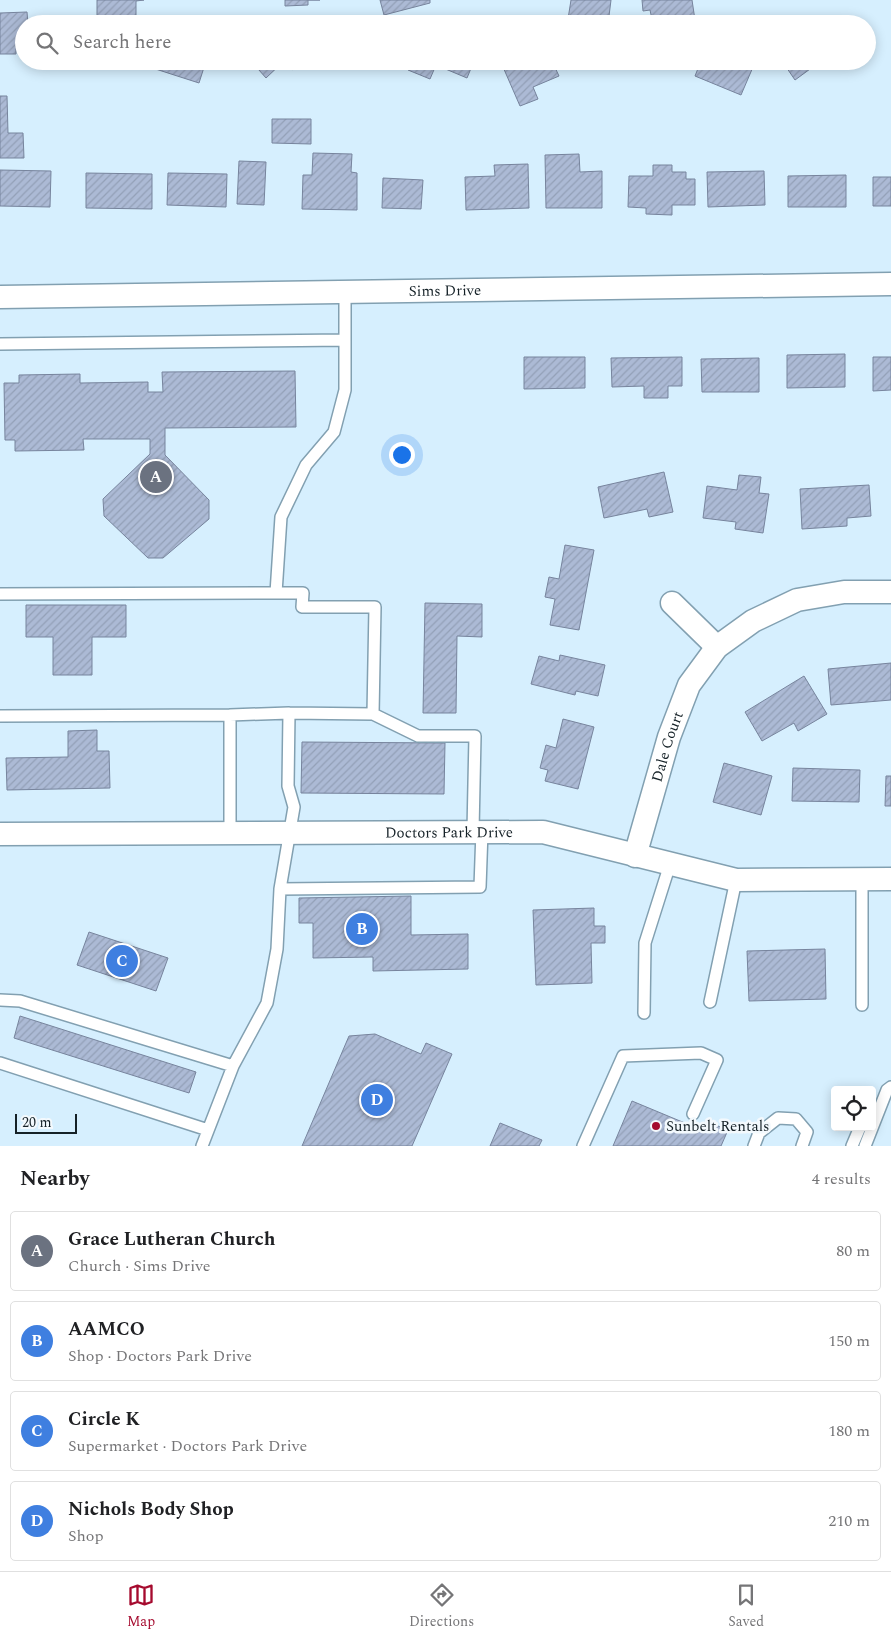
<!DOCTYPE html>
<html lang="en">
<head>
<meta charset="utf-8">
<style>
	body { margin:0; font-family:Spectral,serif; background:#f6f6f6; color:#202124 }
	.controls { position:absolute; right:15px; bottom:15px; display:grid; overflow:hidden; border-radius:5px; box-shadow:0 2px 12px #0003 }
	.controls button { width:45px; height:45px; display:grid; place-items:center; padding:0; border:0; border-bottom:1px solid #e0e0e0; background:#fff; color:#202124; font:25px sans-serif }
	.scale { position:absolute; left:15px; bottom:12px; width:62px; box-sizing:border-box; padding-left:5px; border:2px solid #152127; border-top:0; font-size:14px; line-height:18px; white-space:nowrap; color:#152127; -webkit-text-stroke:4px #f3f9fd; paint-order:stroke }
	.you { position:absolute; left:401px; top:454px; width:18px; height:18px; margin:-12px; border:4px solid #fff; border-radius:50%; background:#1a73e8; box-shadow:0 0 0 8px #1a73e833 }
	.badge { display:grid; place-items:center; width:32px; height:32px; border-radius:50%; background:#a50a2e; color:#fff; font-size:16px; font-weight:700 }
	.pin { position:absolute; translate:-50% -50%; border:2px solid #fff; box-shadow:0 1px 5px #0006 }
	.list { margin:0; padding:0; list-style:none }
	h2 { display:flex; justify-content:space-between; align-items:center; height:65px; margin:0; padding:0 20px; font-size:21px }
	h2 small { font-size:16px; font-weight:400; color:#757577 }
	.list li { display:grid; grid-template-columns:32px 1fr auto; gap:15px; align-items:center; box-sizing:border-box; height:80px; margin:0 10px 10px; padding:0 10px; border:1px solid #e0e0e0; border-radius:5px }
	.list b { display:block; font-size:19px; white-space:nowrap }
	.list p { margin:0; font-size:16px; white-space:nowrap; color:#757577 }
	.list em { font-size:16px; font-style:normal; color:#757577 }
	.icon { flex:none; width:28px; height:28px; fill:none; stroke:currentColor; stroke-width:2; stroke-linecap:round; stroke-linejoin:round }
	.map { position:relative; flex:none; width:891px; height:1146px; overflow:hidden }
	.search { position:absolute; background:#fff; box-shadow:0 2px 12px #0003; left:15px; right:15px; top:15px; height:55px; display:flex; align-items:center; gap:12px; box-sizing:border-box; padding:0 18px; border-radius:28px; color:#757577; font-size:19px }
	.sheet { height:425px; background:#fff }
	nav { display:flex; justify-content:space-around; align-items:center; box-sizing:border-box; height:70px; border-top:1px solid #e0e0e0; background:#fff; font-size:14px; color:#757577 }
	nav a { display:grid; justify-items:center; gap:2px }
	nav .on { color:#a50a2e }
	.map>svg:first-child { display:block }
</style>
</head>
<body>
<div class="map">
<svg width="891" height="1146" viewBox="0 0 891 1146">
	<defs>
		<pattern id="building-hatch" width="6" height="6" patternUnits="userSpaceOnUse" patternTransform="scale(1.25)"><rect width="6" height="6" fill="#acbad5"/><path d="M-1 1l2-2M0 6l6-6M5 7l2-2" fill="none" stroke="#93a0b7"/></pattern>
	</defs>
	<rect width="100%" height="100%" fill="#d6effe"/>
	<!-- building -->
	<path fill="url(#building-hatch)" stroke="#77849d" d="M97,0H144L136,1V24H97Z
		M285,0H320H308V5L285,6Z
		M380,0H430V3L384,15Z
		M571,0H611L608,24L568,19Z
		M642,0H692L695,20L653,24L650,10L643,11Z
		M27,12L28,24H24V46H16V54H0V13Z
		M825,17L830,24H816Z
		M141,61H206L199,83L140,64Z
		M251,61H284L266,78Z
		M284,61H301V62L292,70Z
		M411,61H474L467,78L436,65L430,79L408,70Z
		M516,61H552L559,76L533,87L538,99L520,106L503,67Z
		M701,61H740L753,67L741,95L695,76Z
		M782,61H821L795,80Z
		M0,96H7L8,133H23L24,158H0Z
		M272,119H311V144L272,143Z
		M313,153L352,154L351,172L357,173V210L302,209L303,175H312Z
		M579,154L580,172L602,171V208H546L545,155Z
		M239,161L266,162L264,205L237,204Z
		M528,164L529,208L466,210L465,177L495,176L494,165Z
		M653,165H672V172H686V179H695V205H672V215L646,214V208L628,207L629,176H653Z
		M0,170L51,171L50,207L0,206Z
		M764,171L765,205L708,207L707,172Z
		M86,173L152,174V209L86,208Z
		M168,173L227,174L226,207L167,205Z
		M846,175V207H788V176Z
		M873,177H891V206H873Z
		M383,178L423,180L421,209L382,208Z
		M845,354V387L787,388V355Z
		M524,357H585V388L524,389Z
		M682,357V386H668V398H644V386L612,387L611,358Z
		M873,357H891V390L873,391Z
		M759,358V392H702L701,359Z
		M295,371L296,427L165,428V455L209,500V519L163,558H148L104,516L103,499L150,454V439H83L84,450L15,451V440H5L4,383H19V375L80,374V383L148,382V392H163L162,372Z
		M664,472L673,512L649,517L647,509L604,518L598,487Z
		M739,475L761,477L759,493L769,494L763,533L735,529L736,522L703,518L707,486L737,490Z
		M869,485L871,516L847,518V526L802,529L800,489Z
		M565,545L594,550L579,630L550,625L555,599L545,597L549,577L559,579Z
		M425,603L482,604V637L457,636L456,713H423Z
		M26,605H126V637H92V675H53V637H26Z
		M560,655L605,665L598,696L576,691L575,695L531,684L539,656L559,661Z
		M891,663V700L831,705L828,669Z
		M804,676L827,714L798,731L794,723L762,741L745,712Z
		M563,719L594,727L578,789L545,781L548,770L540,768L546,745L556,748Z
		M97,730V751H109L110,788L7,790L6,758L68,757V731Z
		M302,742L445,743L444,794L301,793Z
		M724,763L772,776L761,815L713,802Z
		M793,768L860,770L859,802L792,801Z
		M886,776H891V806H885Z
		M411,896V935L468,934V969L373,971V957L313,958V923H299V898Z
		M594,908V926H605V943H591L592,983L536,985L533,910Z
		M89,932L168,958L156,991L77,965Z
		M825,949L826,999L749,1001L747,951Z
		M20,1016L196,1072L189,1093L14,1038Z
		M375,1034L421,1054L426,1043L452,1054L412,1146H302L349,1036Z
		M632,1101L704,1131L708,1122L728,1130L721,1146H613Z
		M500,1123L542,1140L539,1146H490Z"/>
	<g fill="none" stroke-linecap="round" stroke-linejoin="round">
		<!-- service casing -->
		<g stroke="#82a0b1" stroke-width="14">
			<path id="service" d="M0,344L345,340
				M276,593H303L302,607H375L373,714
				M0,594L276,593L281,517L306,465L334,432L345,390V292
				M289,713L373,714L418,736H475L473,831
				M0,716L230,715
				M862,879V1005
				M280,889L480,887L482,831
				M0,1000L20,1001L233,1066
				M710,1002L736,880
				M644,1013L645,943L670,864
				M0,1063L208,1130
				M202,1146L233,1066L267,1003L277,949L280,889L294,807L288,786L289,713L230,715V832
				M583,1146L623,1056L701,1053L717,1060L693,1114
				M754,1146L759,1133L778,1118L796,1119L807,1132L802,1146
				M852,1146L860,1127
				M865,1146L887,1090L891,1087"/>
		</g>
		<!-- minor casing -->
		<g stroke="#82a0b1" stroke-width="25">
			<g id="minor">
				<path id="s1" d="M0,297L891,284"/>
				<path d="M672,603L717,647"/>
				<path id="s2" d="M0,834L543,832L736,880L891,879"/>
				<path id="s3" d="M635,856L669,737L689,685L717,647L753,621L797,600L844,592H891"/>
			</g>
		</g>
		<!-- service -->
		<use href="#service" stroke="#fff" stroke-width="11"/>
		<!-- minor -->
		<use href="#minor" stroke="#fff" stroke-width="22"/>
	</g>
	<!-- markers -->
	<circle fill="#a50a2e" stroke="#f3f9fd" stroke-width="2" cx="656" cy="1126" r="5"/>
	<g text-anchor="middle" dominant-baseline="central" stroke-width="5" stroke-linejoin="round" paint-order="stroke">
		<!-- street labels -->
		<g font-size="15" fill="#152127" stroke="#f3f9fd">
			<text stroke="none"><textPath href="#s1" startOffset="445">Sims Drive</textPath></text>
			<text stroke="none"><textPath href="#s3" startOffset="114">Dale Court</textPath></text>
			<text stroke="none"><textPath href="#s2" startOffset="449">Doctors Park Drive</textPath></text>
		</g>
		<!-- poi labels -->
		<g font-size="15" fill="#152127" stroke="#f3f9fd" text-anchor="start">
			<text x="666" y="1126">Sunbelt Rentals</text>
		</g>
	</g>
</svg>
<div class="controls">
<button><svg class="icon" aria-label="locate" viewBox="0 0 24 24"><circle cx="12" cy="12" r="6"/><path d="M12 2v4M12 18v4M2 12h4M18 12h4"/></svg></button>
</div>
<div class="scale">20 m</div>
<div class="you"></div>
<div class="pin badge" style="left:156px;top:477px;background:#6b7280">A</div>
<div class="pin badge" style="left:362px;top:929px;background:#3f7fe0">B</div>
<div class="pin badge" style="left:122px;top:961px;background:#3f7fe0">C</div>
<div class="pin badge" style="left:377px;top:1100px;background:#3f7fe0">D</div>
<div class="search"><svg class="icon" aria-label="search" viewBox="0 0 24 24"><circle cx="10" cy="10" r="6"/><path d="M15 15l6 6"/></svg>Search here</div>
</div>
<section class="sheet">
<h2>Nearby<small>4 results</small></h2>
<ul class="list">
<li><span class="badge" style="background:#6b7280">A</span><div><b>Grace Lutheran Church</b><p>Church · Sims Drive</p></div><em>80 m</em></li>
<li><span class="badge" style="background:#3f7fe0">B</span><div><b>AAMCO</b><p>Shop · Doctors Park Drive</p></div><em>150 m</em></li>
<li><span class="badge" style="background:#3f7fe0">C</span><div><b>Circle K</b><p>Supermarket · Doctors Park Drive</p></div><em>180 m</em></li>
<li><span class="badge" style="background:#3f7fe0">D</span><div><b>Nichols Body Shop</b><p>Shop</p></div><em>210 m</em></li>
</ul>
</section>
<nav>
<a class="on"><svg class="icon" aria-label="map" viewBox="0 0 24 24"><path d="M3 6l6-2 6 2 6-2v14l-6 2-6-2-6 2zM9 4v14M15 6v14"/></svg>Map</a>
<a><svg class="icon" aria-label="directions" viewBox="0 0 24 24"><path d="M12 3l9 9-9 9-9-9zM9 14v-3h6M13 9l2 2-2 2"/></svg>Directions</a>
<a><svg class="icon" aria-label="saved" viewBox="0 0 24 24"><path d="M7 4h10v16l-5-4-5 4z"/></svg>Saved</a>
</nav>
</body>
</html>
